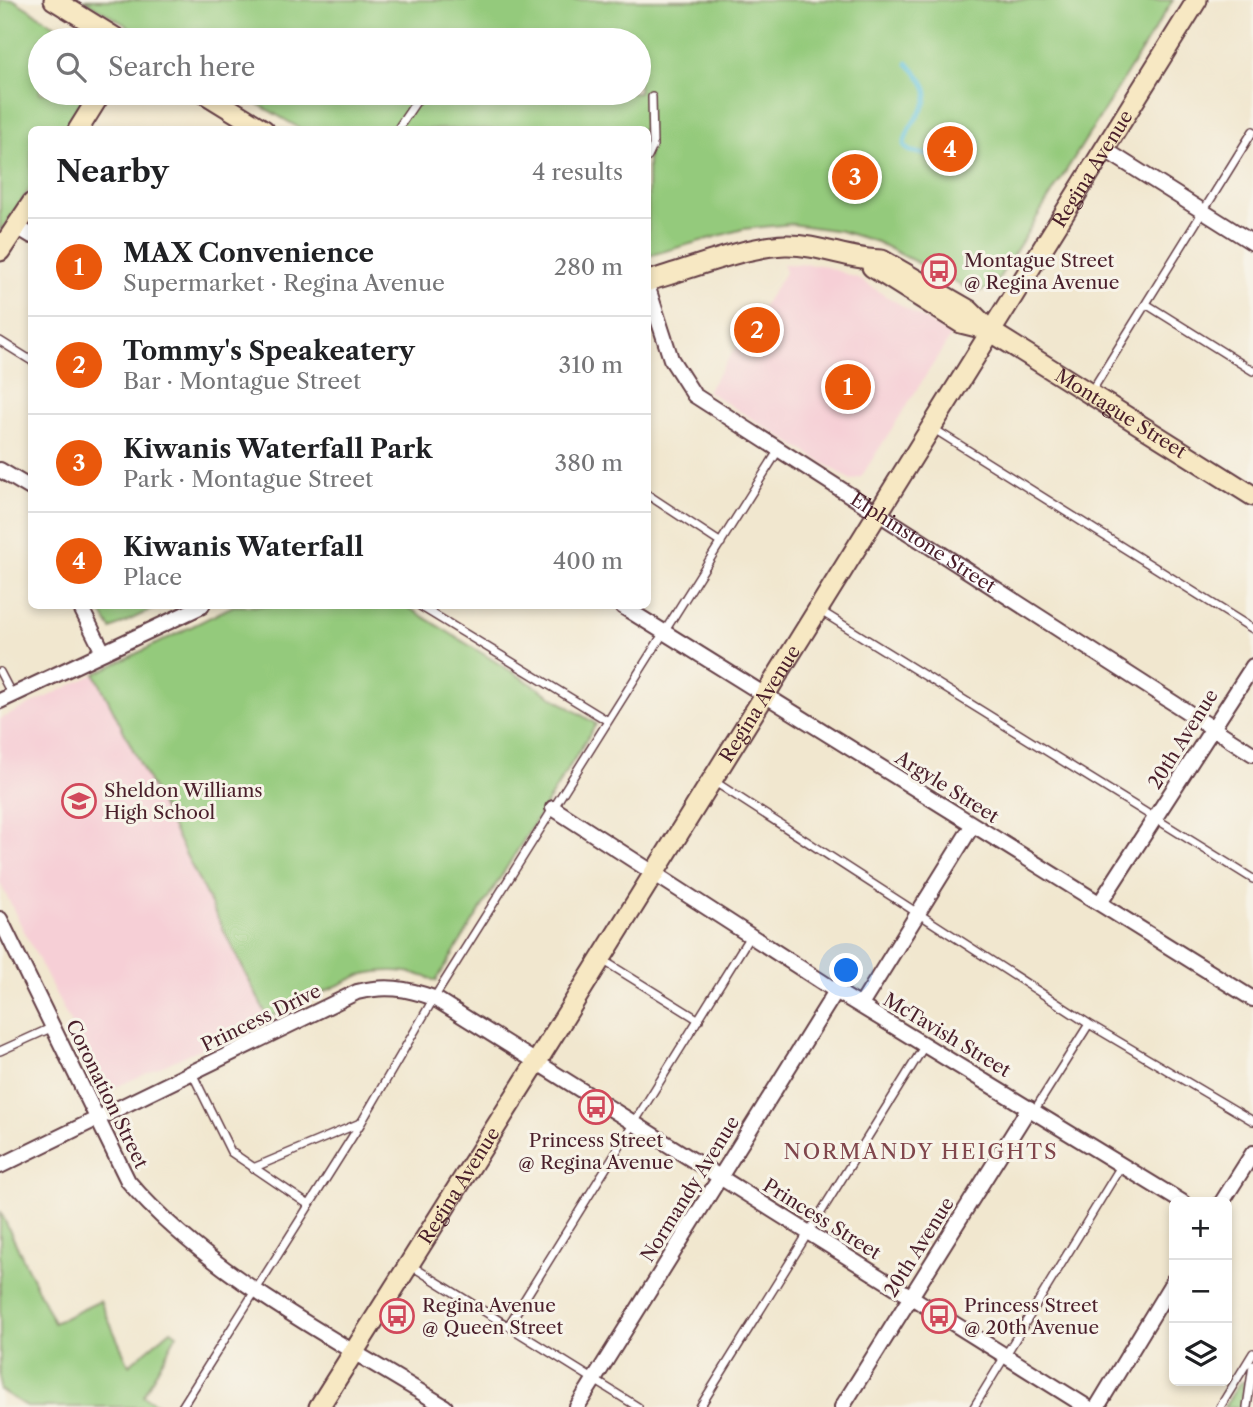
<!DOCTYPE html>
<html lang="en">
<head>
<meta charset="utf-8">
<style>
	body { margin:0; font-family:"Libre Caslon Text",serif; background:#f6f6f6; color:#202124 }
	.controls { position:absolute; right:21px; bottom:21px; display:grid; overflow:hidden; border-radius:10px; box-shadow:0 4px 10px #0003 }
	.controls button { width:63px; height:63px; display:grid; place-items:center; padding:0; border:0; border-bottom:2px solid #e0e0e0; background:#fff; color:#202124; font:35px sans-serif }
	.you { position:absolute; left:847px; top:971px; width:24px; height:24px; margin:-18px; border:5px solid #fff; border-radius:50%; background:#1a73e8; box-shadow:0 0 0 10px #1a73e833 }
	.badge { display:grid; place-items:center; width:46px; height:46px; border-radius:50%; background:#ea580c; color:#fff; font-size:23px; font-weight:700 }
	.pin { position:absolute; translate:-50% -50%; border:4px solid #fff; box-shadow:0 2px 7px #0006 }
	.list { margin:0; padding:0; list-style:none }
	h2 { display:flex; justify-content:space-between; align-items:center; height:91px; margin:0; padding:0 28px; font-size:30px }
	h2 small { font-size:23px; font-weight:400; color:#757577 }
	.list li { display:grid; grid-template-columns:46px 1fr auto; gap:21px; align-items:center; box-sizing:border-box; height:98px; padding:0 28px; border-top:2px solid #e0e0e0 }
	.list b { display:block; font-size:26px; white-space:nowrap }
	.list p { margin:0; font-size:23px; white-space:nowrap; color:#757577 }
	.list em { font-size:23px; font-style:normal; color:#757577 }
	.icon { flex:none; width:38px; height:38px; fill:none; stroke:currentColor; stroke-width:2; stroke-linecap:round; stroke-linejoin:round }
	.map { position:relative; flex:none; width:1253px; height:1407px; overflow:hidden }
	.search { position:absolute; background:#fff; box-shadow:0 4px 10px #0003; left:28px; top:28px; width:623px; height:77px; display:flex; align-items:center; gap:18px; box-sizing:border-box; padding:0 24px; border-radius:38px; color:#757577; font-size:26px }
	.panel { position:absolute; background:#fff; box-shadow:0 4px 10px #0003; left:28px; top:126px; width:623px; height:483px; border-radius:10px }
	.map>svg:first-child { display:block }
</style>
</head>
<body>
<div class="map">
<svg width="1253" height="1407" viewBox="0 0 1253 1407">
	<rect width="100%" height="100%" fill="#f7f3e8"/>
	<filter id="ink" filterUnits="userSpaceOnUse"><feTurbulence type="fractalNoise" baseFrequency=".0143" numOctaves="2"/><feDisplacementMap in="SourceGraphic" scale="14" xChannelSelector="R" yChannelSelector="G"/><feConvolveMatrix kernelMatrix="1 2 1 2 8 2 1 2 1" color-interpolation-filters="sRGB"/></filter>
	<filter id="wash" filterUnits="userSpaceOnUse"><feTurbulence type="fractalNoise" baseFrequency=".00686" numOctaves="4" result="noise"/><feDisplacementMap in="SourceGraphic" scale="28" xChannelSelector="R" yChannelSelector="G"/><feGaussianBlur stdDeviation="1.57" result="paint"/><feColorMatrix in="noise" values="0 0 0 0 0 0 0 0 0 0 0 0 0 0 0 0 0 1.4 0 .05"/><feComposite in="paint" operator="in"/></filter>
	<g filter="url(#wash)">
		<rect width="100%" height="100%" fill="#f1e7cf"/>
		<!-- built -->
		<path fill="#f6cfd6" d="M783,264L821,265L857,278L951,336L861,477L851,480L707,391L785,273Z
			M95,674L268,1018L105,1092L0,883V719Z"/>
		<!-- green -->
		<path fill="#94ca7b" stroke="#6f7453" stroke-width="2" d="M0,0H14L78,40H40V93H91L68,129L32,130L31,187L0,232Z
			M84,0H1173L992,289L974,292L877,242L841,231L791,224L743,229L648,256V130L301,129L239,93H639V40H151Z
			M97,606H159L111,629Z
			M233,606H406L596,724L436,981C410,969 387,969 360,975L268,1018L95,674Z
			M0,1211L54,1323L100,1301L129,1365L171,1330L177,1334L143,1396L162,1407H27L0,1390Z
			M1240,1382H1244L1241,1407H1224Z"/>
		<!-- water -->
		<path fill="#5fc2dd" stroke="#547084" stroke-width="2" d="M951,133L966,141C965,156 961,164 946,170L936,163L933,153L943,137Z"/>
		<g fill="none" stroke-linecap="round" stroke-linejoin="round">
			<!-- stream -->
			<path stroke="#5fc2dd" stroke-width="4.5" d="M907,63C951,104 910,109 904,145L909,151L927,155"/>
		</g>
	</g>
	<g filter="url(#ink)">
		<g fill="none" stroke-linecap="round" stroke-linejoin="round">
			<!-- lane casing -->
			<g stroke="#633d44" stroke-width="10">
				<path id="lane" d="M448,40L449,39
					M397,130L422,93
					M648,157L653,146L652,97
					M1146,304L1253,371
					M0,341L32,361
					M1091,392L1253,131
					M934,429L1253,629
					M648,495L721,543
					M420,606L608,721
					M819,610L1253,879
					M0,672L12,695
					M712,780L1089,1024L1253,1121
					M601,959L699,1020
					M0,1051L53,1027
					M192,1073L231,1152L309,1205
					M1034,1111L1089,1024
					M253,1168L360,1123
					M410,1265L638,1407
					M508,1326L750,936
					M182,1407L361,1123L434,998L778,451
					M700,1407L925,1045
					M974,1407L1121,1166
					M1220,1407L1253,1353
					M1247,1407L1253,1365"/>
			</g>
			<!-- street casing -->
			<g stroke="#633d44" stroke-width="18">
				<g id="street">
					<path d="M1104,149L1253,243"/>
					<path d="M17,227L32,236"/>
					<path id="s1" d="M648,288L671,359L694,395L1253,754"/>
					<path d="M0,470L32,489"/>
					<path d="M80,606L103,652"/>
					<path d="M622,606L1253,999"/>
					<path d="M0,701L202,606"/>
					<path d="M553,808L836,991L1182,1202"/>
					<path d="M1100,903L1253,666"/>
					<path d="M0,919L128,1181C210,1277 338,1340 445,1407"/>
					<path d="M861,1005L972,826"/>
					<path d="M0,1166L357,992C385,985 406,988 434,998L1087,1407"/>
					<path d="M1222,1202L1253,1153"/>
					<path d="M577,1407L836,991"/>
					<path d="M842,1407L1029,1108"/>
					<path d="M1097,1407L1174,1280"/>
				</g>
			</g>
			<!-- secondary casing -->
			<g stroke="#633d44" stroke-width="23">
				<g id="secondary">
					<path d="M54,0L119,40"/>
					<path d="M204,93L264,130"/>
					<path d="M78,130L101,93"/>
					<path d="M0,251L32,203"/>
					<path d="M872,267L961,323L989,330"/>
					<path id="s2" d="M648,281C687,270 746,246 785,245C819,244 849,260 882,260L969,310L990,331L1253,496"/>
					<path id="s3" d="M319,1407L536,1063L1197,0"/>
				</g>
			</g>
			<!-- lane -->
			<use href="#lane" stroke="#fff" stroke-width="7"/>
			<!-- street -->
			<use href="#street" stroke="#fff" stroke-width="14"/>
			<!-- secondary -->
			<use href="#secondary" stroke="#f7e8c3" stroke-width="19"/>
		</g>
	</g>
	<!-- icons -->
	<defs>
		<g id="bus-ring" transform="scale(1.75)"><circle r="9.5" fill="#f7f3e8" stroke="#d1495b" stroke-width="1.5"/><path d="M-5-6H5V4H4V6H2V4H-2V6H-4V4H-5ZM-3.5-4V0h7V-4ZM-3.5 1.2v1.5H-2V1.2ZM2 1.2v1.5H3.5V1.2Z" fill="#d1495b"/></g>
		<g id="school-ring" transform="scale(1.75)"><circle r="9.5" fill="#f7f3e8" stroke="#d1495b" stroke-width="1.5"/><path d="M0-5L7-2L0 1L-7-2ZM-4 1L0 2.5L4 1V4Q0 6-4 4Z" fill="#d1495b"/></g>
	</defs>
	<g fill-rule="evenodd">
		<use href="#bus-ring" x="939" y="271"/>
		<use href="#school-ring" x="79" y="801"/>
		<use href="#bus-ring" x="596" y="1107"/>
		<use href="#bus-ring" x="397" y="1316"/>
		<use href="#bus-ring" x="939" y="1316"/>
	</g>
	<g text-anchor="middle" dominant-baseline="central" stroke-width="6" stroke-linejoin="round" paint-order="stroke">
		<!-- street labels -->
		<g font-size="19" fill="#4a1f2b" stroke="#f7f3e8">
			<text stroke="none"><textPath href="#s3" startOffset="1460">Regina Avenue</textPath></text>
			<text stroke="none"><textPath href="#s2" startOffset="525">Montague Street</textPath></text>
			<text stroke="none"><textPath href="#s1" startOffset="390">Elphinstone Street</textPath></text>
			<text stroke="none"><textPath href="#s3" startOffset="830">Regina Avenue</textPath></text>
			<text transform="translate(1183 739) rotate(-58)">20th Avenue</text>
			<text transform="translate(947 787) rotate(32)">Argyle Street</text>
			<text transform="translate(261 1018) rotate(-26)">Princess Drive</text>
			<text transform="translate(947 1035) rotate(31)">McTavish Street</text>
			<text transform="translate(107 1094) rotate(64)">Coronation Street</text>
			<text stroke="none"><textPath href="#s3" startOffset="262">Regina Avenue</textPath></text>
			<text transform="translate(690 1189) rotate(-58)">Normandy Avenue</text>
			<text transform="translate(822 1219) rotate(32)">Princess Street</text>
			<text transform="translate(919 1247) rotate(-58)">20th Avenue</text>
		</g>
		<!-- poi labels -->
		<g font-size="19" fill="#4a1f2b" stroke="#f7f3e8" text-anchor="start">
			<text x="964" y="260">Montague Street<tspan x="964" dy="22">@ Regina Avenue</tspan></text>
			<text x="104" y="790">Sheldon Williams<tspan x="104" dy="22">High School</tspan></text>
			<text x="596" y="1140" text-anchor="middle">Princess Street<tspan x="596" dy="22">@ Regina Avenue</tspan></text>
			<text x="422" y="1305">Regina Avenue<tspan x="422" dy="22">@ Queen Street</tspan></text>
			<text x="964" y="1305">Princess Street<tspan x="964" dy="22">@ 20th Avenue</tspan></text>
		</g>
		<!-- neighbourhood labels -->
		<g font-size="21" letter-spacing="2" fill="#80464c" stroke="#f7f3e8">
			<text x="921" y="1151">NORMANDY HEIGHTS</text>
		</g>
	</g>
</svg>
<div class="controls">
<button>+</button>
<button>−</button>
<button><svg class="icon" aria-label="layers" viewBox="0 0 24 24"><path d="M12 4l9 5-9 5-9-5zM3 14l9 5 9-5"/></svg></button>
</div>
<div class="you"></div>
<div class="pin badge" style="left:848px;top:387px">1</div>
<div class="pin badge" style="left:757px;top:330px">2</div>
<div class="pin badge" style="left:855px;top:177px">3</div>
<div class="pin badge" style="left:950px;top:149px">4</div>
<div class="search"><svg class="icon" aria-label="search" viewBox="0 0 24 24"><circle cx="10" cy="10" r="6"/><path d="M15 15l6 6"/></svg>Search here</div>
<section class="panel">
<h2>Nearby<small>4 results</small></h2>
<ul class="list">
<li><span class="badge">1</span><div><b>MAX Convenience</b><p>Supermarket · Regina Avenue</p></div><em>280 m</em></li>
<li><span class="badge">2</span><div><b>Tommy's Speakeatery</b><p>Bar · Montague Street</p></div><em>310 m</em></li>
<li><span class="badge">3</span><div><b>Kiwanis Waterfall Park</b><p>Park · Montague Street</p></div><em>380 m</em></li>
<li><span class="badge">4</span><div><b>Kiwanis Waterfall</b><p>Place</p></div><em>400 m</em></li>
</ul>
</section>
</div>
</body>
</html>
